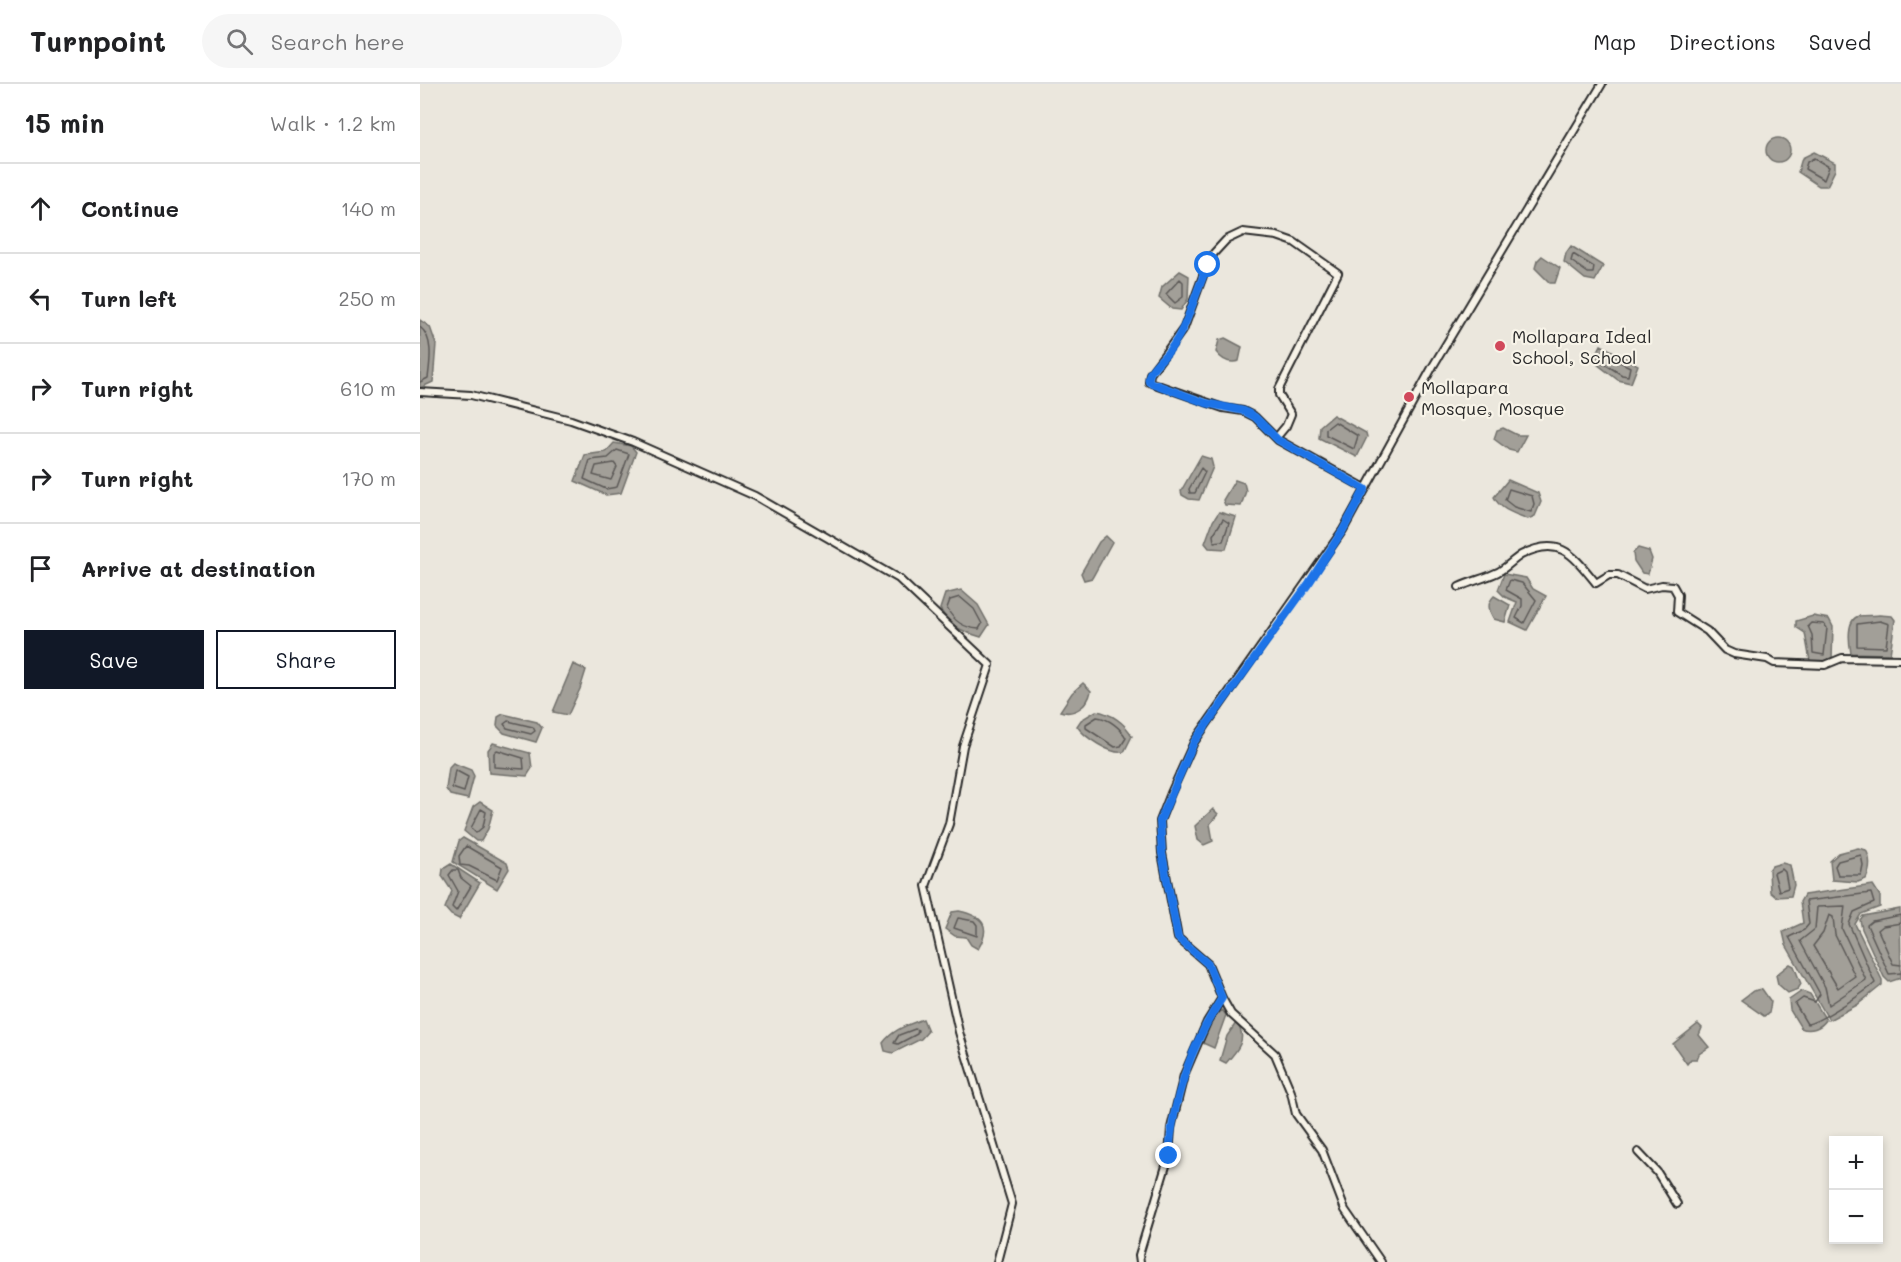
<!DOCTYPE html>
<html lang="en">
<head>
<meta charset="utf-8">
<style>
	body { margin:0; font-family:Mali,sans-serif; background:#f6f6f6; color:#202124 }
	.controls { position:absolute; right:18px; bottom:18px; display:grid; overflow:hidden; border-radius:0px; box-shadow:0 3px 9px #0003 }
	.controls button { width:54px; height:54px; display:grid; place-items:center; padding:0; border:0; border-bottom:2px solid #e0e0e0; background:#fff; color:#202124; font:30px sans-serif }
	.stop { position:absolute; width:18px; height:18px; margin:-14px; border:4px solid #1a73e8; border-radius:50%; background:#fff }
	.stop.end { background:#1a73e8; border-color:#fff; box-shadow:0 2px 6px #0008 }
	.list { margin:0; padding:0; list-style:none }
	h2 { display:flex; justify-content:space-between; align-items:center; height:78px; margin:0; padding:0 24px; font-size:26px }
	h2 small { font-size:20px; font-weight:400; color:#757577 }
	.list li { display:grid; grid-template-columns:39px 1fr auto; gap:18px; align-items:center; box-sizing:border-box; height:90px; padding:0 24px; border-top:2px solid #e0e0e0 }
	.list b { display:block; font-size:22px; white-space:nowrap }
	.list em { font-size:20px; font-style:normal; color:#757577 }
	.actions { display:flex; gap:12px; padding:18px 24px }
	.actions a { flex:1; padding:14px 0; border:2px solid #111827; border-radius:0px; text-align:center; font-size:21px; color:#111827 }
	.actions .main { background:#111827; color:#fff }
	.icon { flex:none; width:33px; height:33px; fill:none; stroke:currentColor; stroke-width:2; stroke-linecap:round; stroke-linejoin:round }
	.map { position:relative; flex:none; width:1481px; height:1178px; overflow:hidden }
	header { display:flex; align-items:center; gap:36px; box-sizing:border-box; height:84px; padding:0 30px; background:#fff; border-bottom:2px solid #e0e0e0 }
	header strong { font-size:28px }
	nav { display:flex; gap:33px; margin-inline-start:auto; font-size:21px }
	.search { width:420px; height:54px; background:#f6f6f6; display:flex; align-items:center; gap:15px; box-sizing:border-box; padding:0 21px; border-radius:33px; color:#757577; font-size:22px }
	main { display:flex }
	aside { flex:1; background:#fff }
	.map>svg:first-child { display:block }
</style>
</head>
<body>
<header>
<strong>Turnpoint</strong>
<div class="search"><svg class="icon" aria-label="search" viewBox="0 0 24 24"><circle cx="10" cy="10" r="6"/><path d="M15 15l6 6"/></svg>Search here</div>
<nav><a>Map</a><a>Directions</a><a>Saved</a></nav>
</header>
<main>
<aside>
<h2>15 min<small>Walk · 1.2 km</small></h2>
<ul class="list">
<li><svg class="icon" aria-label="ahead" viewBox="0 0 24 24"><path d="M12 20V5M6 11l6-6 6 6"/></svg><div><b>Continue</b></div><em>140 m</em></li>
<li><svg class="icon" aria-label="left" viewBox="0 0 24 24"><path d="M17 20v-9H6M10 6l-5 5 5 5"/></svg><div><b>Turn left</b></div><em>250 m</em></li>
<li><svg class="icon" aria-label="right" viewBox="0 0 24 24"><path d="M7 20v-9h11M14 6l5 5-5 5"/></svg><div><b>Turn right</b></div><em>610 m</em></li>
<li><svg class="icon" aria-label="right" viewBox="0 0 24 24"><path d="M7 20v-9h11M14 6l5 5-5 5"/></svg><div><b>Turn right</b></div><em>170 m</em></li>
<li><svg class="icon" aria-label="arrive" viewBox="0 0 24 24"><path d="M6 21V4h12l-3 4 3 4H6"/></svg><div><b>Arrive at destination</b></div></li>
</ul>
<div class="actions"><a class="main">Save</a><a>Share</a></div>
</aside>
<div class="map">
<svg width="1481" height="1178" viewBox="0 0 1481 1178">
	<rect width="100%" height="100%" fill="#ebe7dd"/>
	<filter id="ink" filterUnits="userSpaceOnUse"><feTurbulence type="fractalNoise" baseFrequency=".0167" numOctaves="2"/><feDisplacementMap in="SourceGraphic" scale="12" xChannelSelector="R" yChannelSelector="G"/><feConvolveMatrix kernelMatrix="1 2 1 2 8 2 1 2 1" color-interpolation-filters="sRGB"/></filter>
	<g filter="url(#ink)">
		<!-- water -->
		<path fill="#a29f98" stroke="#72716c" stroke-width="1.5" d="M1346 66a12 12 0 1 1 24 0a12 12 0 1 1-24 0Z
			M1394,68L1415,79V86L1407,102H1399L1378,88L1382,74Z
			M1151,162L1183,182L1175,197L1165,195L1144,178L1146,169Z
			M1122,172L1140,184L1135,199H1130L1115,184L1117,177Z
			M760,187L769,192L768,215L761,226L752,225L739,214L742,203Z
			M0,236L10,243L16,260L13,298L0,304Z
			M805,254L822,263L819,277C810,280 802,276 796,268L799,256Z
			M1181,261L1218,281L1211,299L1198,296L1173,277Z
			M913,331L946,349L947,353L937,373L899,354L900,342Z
			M1083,344L1097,351H1106L1097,368L1089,366L1074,355L1077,346Z
			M194,359L211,362L216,368L201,409L186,411L155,397L165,371L186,368Z
			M781,372L791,375L793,383L779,416L769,415L762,411L761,407Z
			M815,396L824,399L826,407L821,422L805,421L803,416Z
			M1088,396L1118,409L1121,418L1115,432L1108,435C1096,430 1080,426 1074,413Z
			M799,428L816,433L806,465L789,464L785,459L793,437Z
			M686,452L692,458L672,494L664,496L661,489L679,458Z
			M1218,464L1229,467L1232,475L1228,490L1222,489L1214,477L1213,469Z
			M1084,490L1106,494L1113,505L1126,512L1107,546L1090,538L1097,518L1085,513L1078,506Z
			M541,506L558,521L569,541L561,553C541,547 531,543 520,525L525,510Z
			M1074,512L1090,521L1085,538L1074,535C1068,526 1067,519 1074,512Z
			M1459,531L1472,532L1475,536L1470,570L1431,569C1429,559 1426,535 1439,532C1445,531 1453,532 1459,531Z
			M1393,532L1409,535L1413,543L1412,575L1409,577H1390L1385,549L1376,543V537Z
			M153,580L166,586L160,605L148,631L133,628Z
			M663,599L671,607C668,622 654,632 640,627L652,609Z
			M676,627C691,629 705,639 712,652L704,668C691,671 664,653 657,642L661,636Z
			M83,630L117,638L122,644L116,658L84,649L77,642L78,633Z
			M73,659L110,669L112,684L107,692L69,689L68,666Z
			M33,679L51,686L54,692L48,715L30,711L26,705L29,683Z
			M60,718L73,726L68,745L61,757H56L44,747L53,723Z
			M793,725L798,730L790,740L793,757L784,761L778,756L775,742Z
			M43,754L87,779L89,785L77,805L33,778L39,757Z
			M1438,764L1446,766C1451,775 1450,786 1446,795L1438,798L1412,796L1410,777L1419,769Z
			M1362,779L1370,781L1374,801L1371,812L1356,813L1350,808L1349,786L1352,782Z
			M31,780L60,799L39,835L31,831L25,824L32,807L22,792L23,785Z
			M1453,801L1460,812V823L1441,830L1435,840L1462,896V901L1437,921L1409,936L1366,861L1363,848L1383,839L1380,818L1384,811Z
			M1480,825L1481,894L1469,898L1464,893L1442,845L1440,836L1443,832Z
			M539,827C563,832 572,842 558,865L551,861L546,853L535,852L525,845L532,828Z
			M1370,880L1374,882L1381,900L1378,905L1368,909L1358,900L1356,891Z
			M1342,905L1351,918L1349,929L1344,932L1321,916L1333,907Z
			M1382,907L1390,910L1406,936C1401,944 1390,948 1381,944L1370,926L1369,916Z
			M802,926L806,931L794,964L783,959C785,947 791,932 802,926Z
			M503,935L508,947L501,955L473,969L465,967L463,959C473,945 488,941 503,935Z
			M816,939C829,954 817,967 806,979L800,976L807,952Z
			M1278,940L1282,944L1279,951L1289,963L1279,970L1277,975H1271L1267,980L1253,960Z"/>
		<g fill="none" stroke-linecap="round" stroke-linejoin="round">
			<!-- shore -->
			<path stroke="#5b5957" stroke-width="1.5" d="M1394,74L1409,83L1404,96L1385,85L1387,78Z
				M1153,170L1174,183L1173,189H1168L1151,177Z
				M760,195L763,198V213L755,219L746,210Z
				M0,243C14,254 10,278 8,294L0,298
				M1182,269L1210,283L1208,292L1202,291L1180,277Z
				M915,338L938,352L934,365L906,351V345Z
				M197,366L209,370L197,403L186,405L164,395L170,376L188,374Z
				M194,379L197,383L191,396L173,391L176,382Z
				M781,384L785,388L775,409H770L769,405Z
				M1089,405L1112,412L1114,420L1111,428L1094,423L1085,416Z
				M803,435L809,439L803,457L794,458L793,451Z
				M1090,496L1102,499L1116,516L1104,539L1096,534L1102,522V515L1086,506Z
				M540,513L554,525L562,540L559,545C544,544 534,538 527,524L530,516Z
				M1460,537L1469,540L1466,563L1437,562V540Z
				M1391,539L1404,540L1407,544L1404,571L1393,569L1392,551L1388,542Z
				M677,633C688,634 701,644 706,654L701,662L695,663L666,644V640Z
				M88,637L113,643L115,647L111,650L87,644L84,640Z
				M77,666L103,674L104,685L74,683V669Z
				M35,686L48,693L44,708L32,704Z
				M61,725L66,728L63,743L56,749L51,744Z
				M46,762L82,783L77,796L49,782L40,781L39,772Z
				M1441,771L1443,781L1441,791H1418L1415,782L1418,777Z
				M1362,785L1365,788L1368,804L1359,807L1354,789Z
				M33,786H38L41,794L51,802L36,827L32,823L38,807L29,791Z
				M1451,809L1454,819L1434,828L1429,840L1455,899C1444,909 1398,939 1387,940L1375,920L1383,914L1395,918L1400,910L1369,853L1384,846L1389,840L1386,817Z
				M1425,822L1422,845L1446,896L1409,921L1405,903L1380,857L1395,845L1397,823Z
				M1409,831L1413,833L1415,851L1435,892L1418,904L1393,862L1403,849Z
				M1481,831L1452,837L1447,841L1469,890L1481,889
				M538,834L554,837L557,841V852L534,844Z
				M1481,839L1463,842L1458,846L1473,880L1481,881
				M495,945L498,946L497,950L478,960L474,959L479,951Z"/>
			<!-- street casing -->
			<g stroke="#2b2b2b" stroke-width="10">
				<path id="street" d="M0,308L51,311L151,336L213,358L335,412L479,495L570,581L543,662L529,740L506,802L539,948L592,1120L577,1178
					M856,354L866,342L871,330L859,311V305L918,189L874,158L857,152L823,148L806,156L794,169L784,189L764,244L730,290L729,298L803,324L823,327L835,333L858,356L945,404
					M1039,503C1052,497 1066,494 1078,488C1087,483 1093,476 1101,471C1140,451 1153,471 1176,499L1189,491H1198L1225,505L1242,501L1253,502L1258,511L1257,528L1287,547L1305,566L1314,570L1347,575L1354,579L1405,581L1422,574L1481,575
					M802,914L811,930L855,970L871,1008L876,1030L902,1066L925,1126L961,1178
					M1218,1068L1237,1088L1257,1120
					M720,1178L719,1171L749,1072L751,1044L764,991L787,938L802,914L788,880L758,854L742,769L740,737L751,709L774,658L923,446L1013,282L1182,0"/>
			</g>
			<!-- street -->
			<use href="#street" stroke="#f7f3e8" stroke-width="6"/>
		</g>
	</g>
	<g fill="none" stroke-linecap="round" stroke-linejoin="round" filter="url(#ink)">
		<!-- route -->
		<path stroke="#1a73e8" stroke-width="8" d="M749,1072C752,1016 771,961 802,914L788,880L758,854L742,769L740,737L774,658L889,499L923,446L945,405L858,356L835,333L824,327L786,319L729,298C726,287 742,276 749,267C769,241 774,211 788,181"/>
	</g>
	<!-- markers -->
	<g fill="#d1495b" stroke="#f7f3e8" stroke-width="2">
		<circle cx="1080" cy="262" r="6"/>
		<circle cx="989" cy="313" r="6"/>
	</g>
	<g text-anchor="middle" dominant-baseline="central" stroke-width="4.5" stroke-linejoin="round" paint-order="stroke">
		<!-- poi labels -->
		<g font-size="18" fill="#2b2b2b" stroke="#f7f3e8" text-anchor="start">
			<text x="1092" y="252">Mollapara Ideal<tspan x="1092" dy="21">School, School</tspan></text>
			<text x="1001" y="303">Mollapara<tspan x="1001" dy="21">Mosque, Mosque</tspan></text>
		</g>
	</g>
</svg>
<div class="controls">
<button>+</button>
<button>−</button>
</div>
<div class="stop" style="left:788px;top:181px"></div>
<div class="stop end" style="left:749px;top:1072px"></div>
</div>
</main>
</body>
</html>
